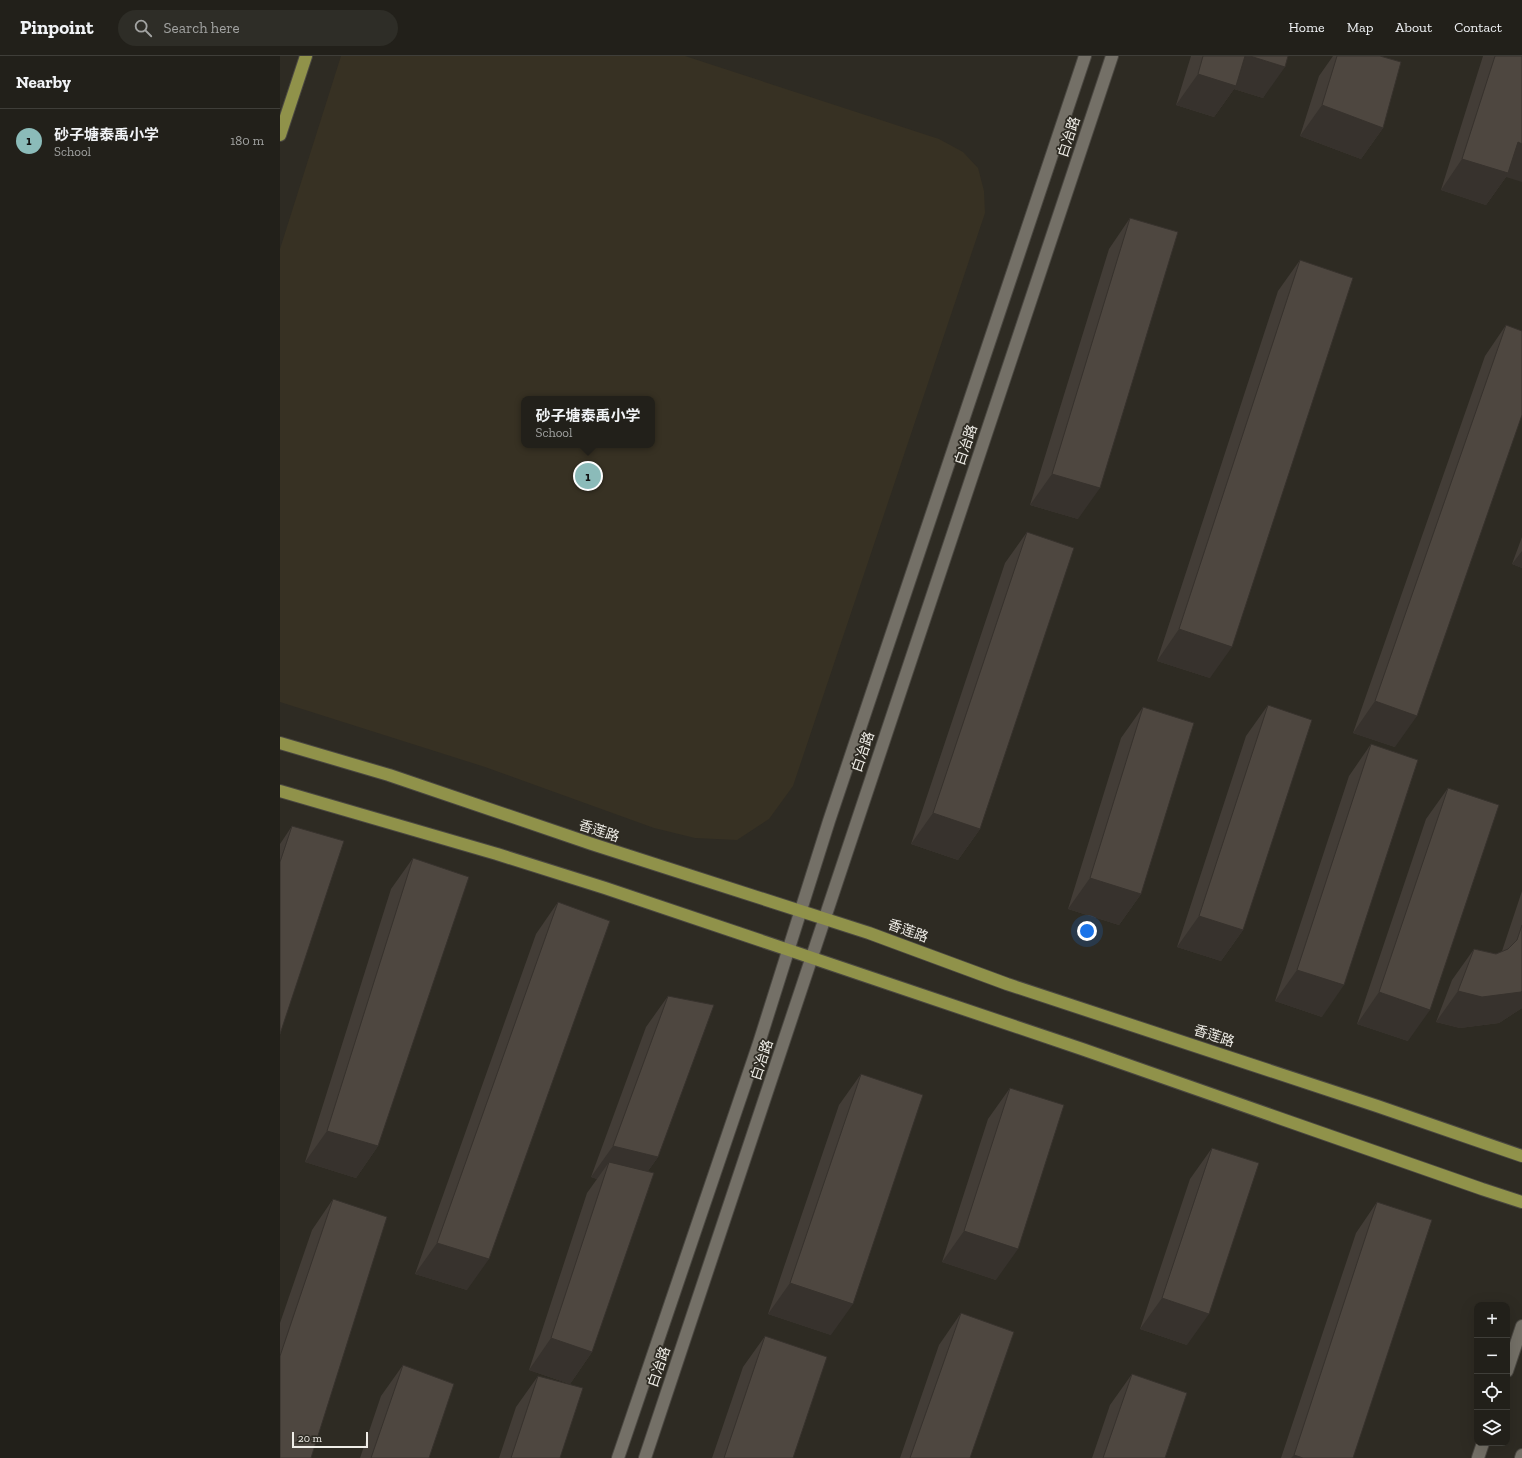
<!DOCTYPE html>
<html lang="en">
<head>
<meta charset="utf-8">
<style>
	body { margin:0; font-family:"Zilla Slab","Noto Sans SC",serif; background:#2e2d27; color:#f1f3f6 }
	.controls { position:absolute; right:12px; bottom:12px; display:grid; overflow:hidden; border-radius:8px; box-shadow:0 4px 16px #0002 }
	.controls button { width:36px; height:36px; display:grid; place-items:center; padding:0; border:0; border-bottom:1px solid #3f3e39; background:#22201a; color:#f1f3f6; font:20px sans-serif }
	.scale { position:absolute; left:12px; bottom:10px; width:76px; box-sizing:border-box; padding-left:4px; border:2px solid #efede7; border-top:0; font-size:11px; line-height:14px; white-space:nowrap; color:#efede7; -webkit-text-stroke:3px #2e2b23; paint-order:stroke }
	.you { position:absolute; left:807px; top:875px; width:14px; height:14px; margin:-10px; border:3px solid #fff; border-radius:50%; background:#1a73e8; box-shadow:0 0 0 6px #1a73e833 }
	.badge { display:grid; place-items:center; width:26px; height:26px; border-radius:50%; background:#8bbbb9; color:#111; font-size:13px; font-weight:700 }
	.pin { position:absolute; translate:-50% -50%; border:2px solid #fff; box-shadow:0 1px 4px #0006 }
	.popup { position:absolute; left:241px; top:340px; width:134px; height:52px; box-sizing:border-box; display:grid; place-content:center; border-radius:8px; background:#22201a; filter:drop-shadow(0 1px 3px #0005); font-size:13px; white-space:nowrap; color:#a2a3a2 }
	.popup b { font-size:15px; color:#f1f3f6 }
	.popup::after { content:''; position:absolute; left:50%; top:100%; margin-left:-8px; border:8px solid transparent; border-top-color:#22201a }
	.list { margin:0; padding:0; list-style:none }
	h2 { display:flex; justify-content:space-between; align-items:center; height:52px; margin:0; padding:0 16px; font-size:17px }
	h2 small { font-size:13px; font-weight:400; color:#a2a3a2 }
	.list li { display:grid; grid-template-columns:26px 1fr auto; gap:12px; align-items:center; box-sizing:border-box; height:64px; padding:0 16px; border-top:1px solid #3f3e39 }
	.list b { display:block; font-size:15px; white-space:nowrap }
	.list p { margin:0; font-size:13px; white-space:nowrap; color:#a2a3a2 }
	.list em { font-size:13px; font-style:normal; color:#a2a3a2 }
	.icon { flex:none; width:22px; height:22px; fill:none; stroke:currentColor; stroke-width:2; stroke-linecap:round; stroke-linejoin:round }
	.map { position:relative; flex:none; width:1242px; height:1402px; overflow:hidden }
	header { display:flex; align-items:center; gap:24px; box-sizing:border-box; height:56px; padding:0 20px; background:#22201a; border-bottom:1px solid #3f3e39 }
	header strong { font-size:19px }
	nav { display:flex; gap:22px; margin-inline-start:auto; font-size:14px }
	.search { width:280px; height:36px; background:#2e2d27; display:flex; align-items:center; gap:10px; box-sizing:border-box; padding:0 14px; border-radius:22px; color:#a2a3a2; font-size:15px }
	main { display:flex }
	aside { flex:1; background:#22201a }
	.map>svg:first-child { display:block }
</style>
</head>
<body>
<header>
<strong>Pinpoint</strong>
<div class="search"><svg class="icon" aria-label="search" viewBox="0 0 24 24"><circle cx="10" cy="10" r="6"/><path d="M15 15l6 6"/></svg>Search here</div>
<nav><a>Home</a><a>Map</a><a>About</a><a>Contact</a></nav>
</header>
<main>
<aside>
<h2>Nearby<small></small></h2>
<ul class="list">
<li><span class="badge">1</span><div><b>砂子塘泰禹小学</b><p>School</p></div><em>180 m</em></li>
</ul>
</aside>
<div class="map">
<svg width="1242" height="1402" viewBox="0 0 1242 1402">
	<rect width="100%" height="100%" fill="#2e2b23"/>
	<!-- built -->
	<path fill="#373123" fill-rule="evenodd" d="M61,0H405L659,83L683,96L698,112L704,135L705,157L513,730L489,763L457,784L415,782L374,772L205,711L0,646V193ZM244,343H372V389H244Z"/>
	<g fill="none" stroke-linecap="round" stroke-linejoin="round">
		<!-- minor casing -->
		<g stroke="#4a4741" stroke-width="14">
			<path id="minor" d="M1227,1315L1242,1270
				M338,1402L479,987L549,765L805,0
				M365,1402L832,0
				M1198,1402L1203,1387
				M1241,1402L1242,1399"/>
		</g>
		<!-- major casing -->
		<g stroke="#4a4741" stroke-width="14">
			<path id="major" d="M0,79L26,0
				M0,687L109,719L312,788L589,877L727,928L1097,1050L1242,1100
				M0,735L217,798L325,832L802,993L1202,1133L1242,1146"/>
		</g>
		<!-- minor -->
		<use href="#minor" stroke="#747067" stroke-width="12"/>
		<!-- major -->
		<use href="#major" stroke="#90924a" stroke-width="12"/>
	</g>
	<!-- wall -->
	<path fill="#433d37" d="M911,0H1008L983,42L954,33L934,61L896,49Z
		M1053,0H1100L1103,72L1081,103L1020,80L1039,20Z
		M1203,0H1242L1226,121L1206,149L1161,134Z
		M850,162L798,463L750,449L829,193Z
		M1020,204L930,622L877,605L998,235Z
		M1226,269L1115,691L1073,677L1205,300Z
		M747,476L700,773L678,804L631,788L725,507Z
		M1242,481V512L1232,508Z
		M988,649L963,874L941,905L897,891L966,680Z
		M863,651L861,838L839,869L788,853L841,682Z
		M1091,688L1042,961L995,945L1069,720Z
		M1168,732L1128,985L1077,968L1146,763Z
		M12,770L0,978V788Z
		M133,802L98,1090L76,1122L25,1106L111,833Z
		M1242,835V952L1219,967L1180,972L1156,966L1172,924L1194,893L1216,898L1222,895Z
		M278,846L187,1234L135,1218L256,878Z
		M388,940L378,1101L368,1115L312,1296L290,1328L249,1314L307,1137L317,1123L311,1121L366,971Z
		M581,1018L551,1279L488,1258L559,1049Z
		M730,1032L716,1224L662,1206L708,1063Z
		M932,1092L907,1289L860,1273L910,1123Z
		M53,1143L0,1402V1267L32,1174Z
		M1097,1146L1073,1402H1001L1076,1177Z
		M681,1257L690,1402H620L659,1289Z
		M485,1280L513,1402H432L463,1311Z
		M123,1309L149,1402H80L101,1340Z
		M852,1318L885,1402H812L830,1349Z
		M258,1320L280,1402H219L236,1351Z"/>
	<!-- shaded-wall -->
	<path fill="#37322d" d="M965,0H970L1005,11L983,42L954,33L934,61L896,49L918,18Z
		M1042,49L1103,72L1081,103L1020,80Z
		M1238,86L1242,88V126L1226,121L1206,149L1161,134L1182,103Z
		M772,418L820,432L798,463L750,449Z
		M1242,495V512L1232,508Z
		M899,573L952,591L930,622L877,605Z
		M1095,645L1137,660L1115,691L1073,677Z
		M653,757L700,773L678,804L631,788Z
		M810,822L861,838L839,869L788,853Z
		M919,860L963,874L941,905L897,891Z
		M1017,914L1064,929L1042,961L995,945Z
		M1178,935H1242V952L1219,967L1180,972L1156,966Z
		M1099,936L1150,954L1128,985L1077,968Z
		M47,1075L98,1090L76,1122L25,1106Z
		M333,1090L378,1101L356,1132L329,1106L317,1123L311,1121Z
		M684,1175L738,1193L716,1224L662,1206Z
		M157,1187L209,1203L187,1234L135,1218Z
		M510,1227L573,1248L551,1279L488,1258Z
		M882,1242L929,1258L907,1289L860,1273Z
		M271,1282L312,1296L290,1328L249,1314Z
		M1014,1399L1023,1402H1011Z"/>
	<!-- building -->
	<path fill="#4e4740" stroke="#37322d" d="M923,0H965L956,30L918,18Z
		M970,0H1008L1005,11Z
		M1057,0H1100L1121,6L1103,72L1042,49Z
		M1215,0H1242V88L1238,86L1228,117L1182,103Z
		M850,162L898,176L820,432L772,418Z
		M1020,204L1073,222L952,591L899,573Z
		M1226,269L1242,275V359L1137,660L1095,645Z
		M747,476L794,492L700,773L653,757Z
		M988,649L1032,664L963,874L919,860Z
		M863,651L914,667L861,838L810,822Z
		M1091,688L1138,704L1064,929L1017,914Z
		M1168,732L1219,749L1150,954L1099,936Z
		M12,770L64,785L0,978V806Z
		M133,802L189,821L98,1090L47,1075Z
		M278,846L330,865L209,1203L157,1187Z
		M1242,869V935L1241,936L1202,941L1178,935L1194,893L1216,898L1228,893L1237,884Z
		M388,940L434,949L378,1101L333,1090Z
		M581,1018L643,1039L573,1248L510,1227Z
		M730,1032L784,1049L738,1193L684,1175Z
		M932,1092L979,1107L929,1258L882,1242Z
		M329,1106L374,1117L312,1296L271,1282Z
		M53,1143L107,1161L31,1402H0V1300Z
		M1097,1146L1152,1164L1073,1402H1023L1014,1399Z
		M681,1257L734,1276L690,1402H630Z
		M485,1280L547,1301L513,1402H444Z
		M123,1309L174,1328L149,1402H91Z
		M852,1318L907,1337L885,1402H823Z
		M258,1320L303,1332L280,1402H231Z"/>
	<g text-anchor="middle" dominant-baseline="central" stroke-width="3.5" stroke-linejoin="round" paint-order="stroke">
		<!-- street labels -->
		<g font-size="14" fill="#efede7" stroke="#2e2b23">
			<text transform="translate(789 81) rotate(-72)">白冶路</text>
			<text transform="translate(686 389) rotate(-71)">白冶路</text>
			<text transform="translate(583 696) rotate(-71)">白冶路</text>
			<text transform="translate(319 775) rotate(18)">香莲路</text>
			<text transform="translate(628 875) rotate(20)">香莲路</text>
			<text transform="translate(934 980) rotate(18)">香莲路</text>
			<text transform="translate(482 1004) rotate(-72)">白冶路</text>
			<text transform="translate(379 1311) rotate(-71)">白冶路</text>
		</g>
	</g>
</svg>
<div class="controls">
<button>+</button>
<button>−</button>
<button><svg class="icon" aria-label="locate" viewBox="0 0 24 24"><circle cx="12" cy="12" r="6"/><path d="M12 2v4M12 18v4M2 12h4M18 12h4"/></svg></button>
<button><svg class="icon" aria-label="layers" viewBox="0 0 24 24"><path d="M12 4l9 5-9 5-9-5zM3 14l9 5 9-5"/></svg></button>
</div>
<div class="scale">20 m</div>
<div class="you"></div>
<div class="pin badge" style="left:308px;top:420px">1</div>
<div class="popup"><b>砂子塘泰禹小学</b>School</div>
</div>
</main>
</body>
</html>
